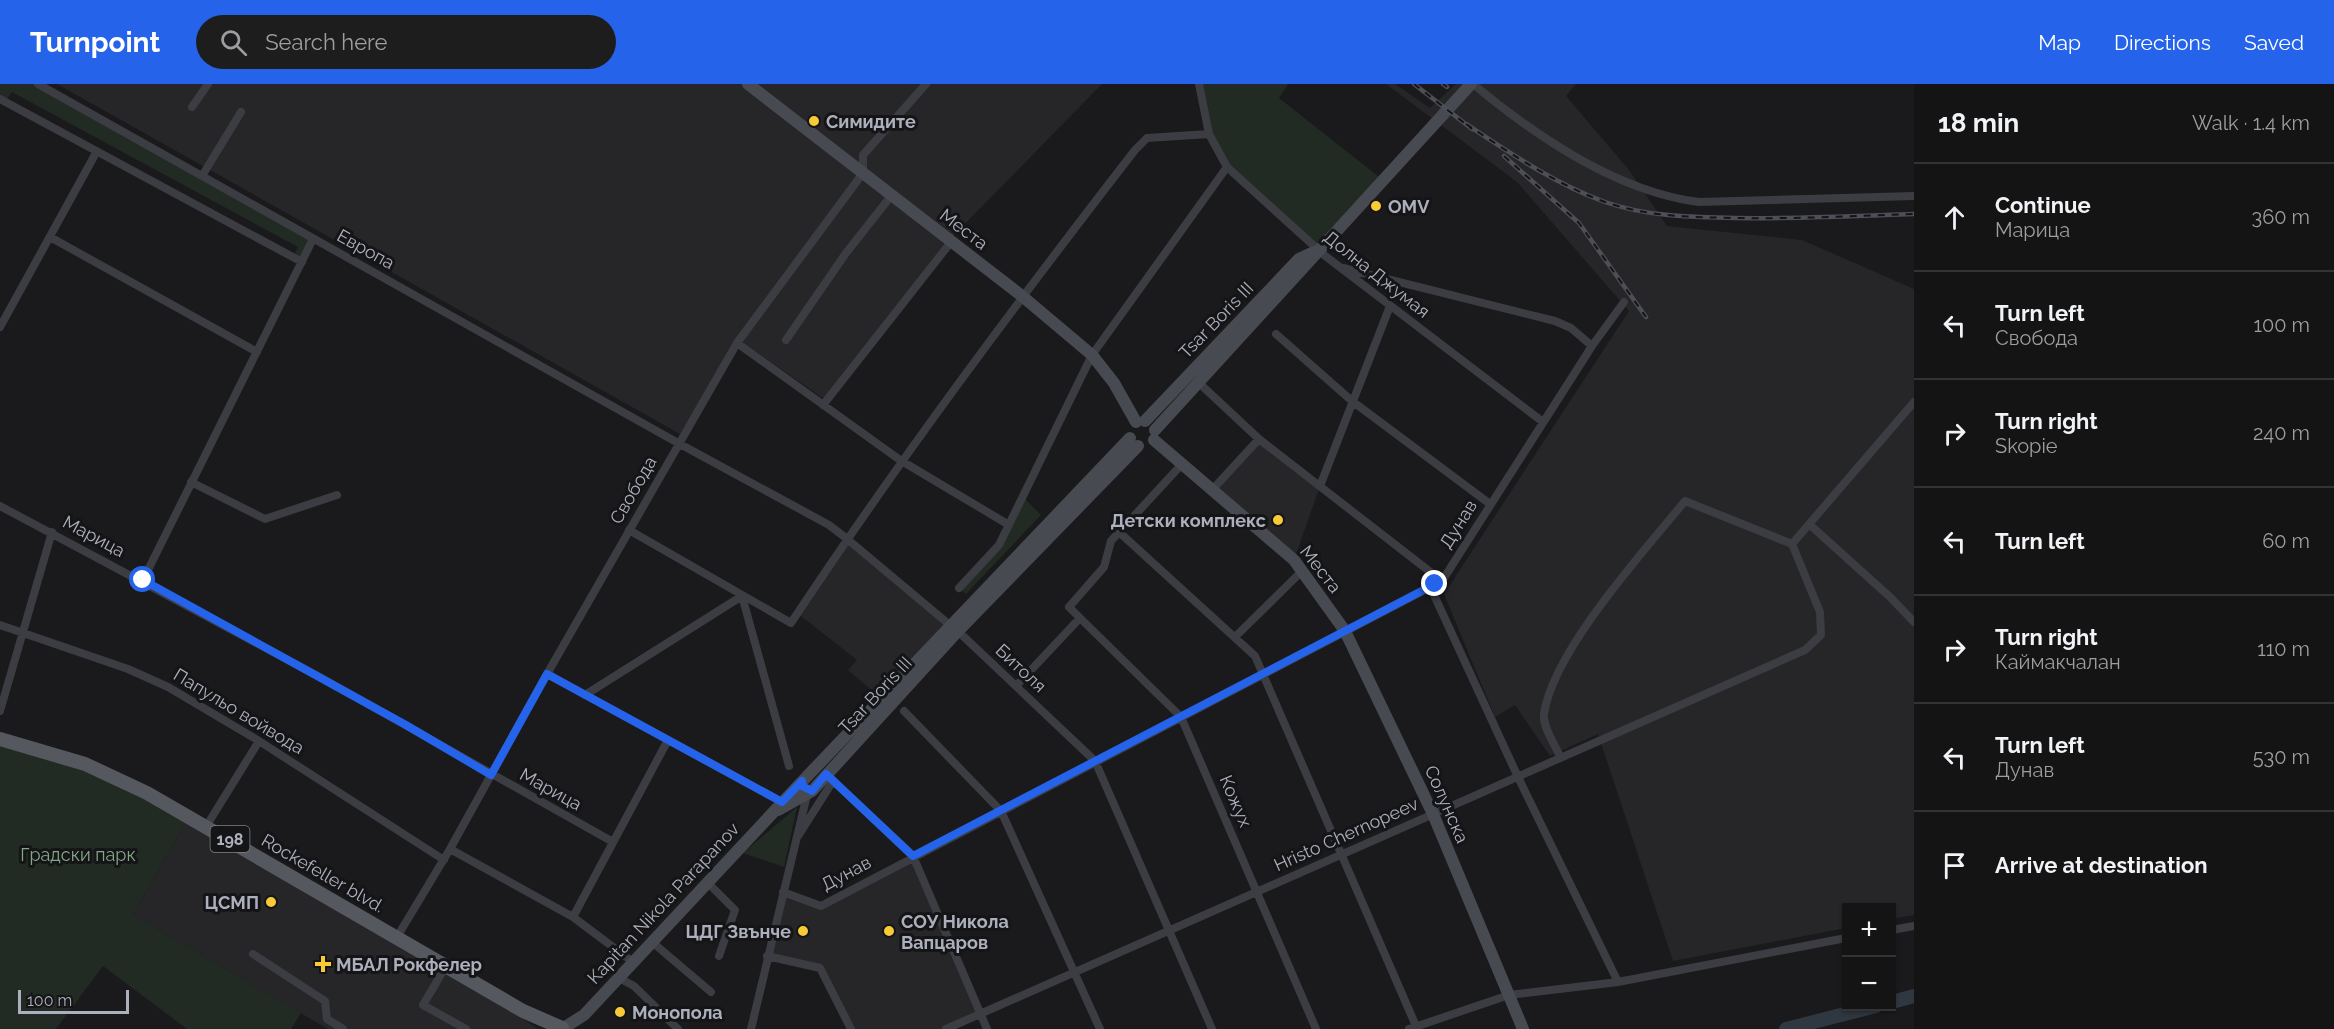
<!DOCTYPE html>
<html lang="en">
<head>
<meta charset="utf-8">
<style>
	body { margin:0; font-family:Raleway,sans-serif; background:#1d1d1e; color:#f1f3f6 }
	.controls { position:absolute; right:18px; bottom:18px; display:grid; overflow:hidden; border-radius:0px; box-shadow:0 2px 4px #0004 }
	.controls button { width:54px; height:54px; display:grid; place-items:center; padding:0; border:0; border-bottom:2px solid #333334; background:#141415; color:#f1f3f6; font:30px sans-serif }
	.scale { position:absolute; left:18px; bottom:15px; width:111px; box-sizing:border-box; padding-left:6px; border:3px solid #acafbc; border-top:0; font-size:16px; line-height:21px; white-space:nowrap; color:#acafbc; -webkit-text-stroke:4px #151517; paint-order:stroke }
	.stop { position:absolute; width:18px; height:18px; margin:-14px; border:4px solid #2563eb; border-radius:50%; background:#fff }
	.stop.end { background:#2563eb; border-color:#fff; box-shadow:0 2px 6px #0008 }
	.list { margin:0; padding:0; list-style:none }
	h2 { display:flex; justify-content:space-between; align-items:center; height:78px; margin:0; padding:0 24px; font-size:26px }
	h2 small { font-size:20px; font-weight:400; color:#9d9ea0 }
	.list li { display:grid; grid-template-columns:39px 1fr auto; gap:18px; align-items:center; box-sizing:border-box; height:108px; padding:0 24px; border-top:2px solid #333334 }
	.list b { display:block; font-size:22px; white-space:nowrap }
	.list p { margin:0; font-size:20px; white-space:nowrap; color:#9d9ea0 }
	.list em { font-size:20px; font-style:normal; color:#9d9ea0 }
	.icon { flex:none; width:33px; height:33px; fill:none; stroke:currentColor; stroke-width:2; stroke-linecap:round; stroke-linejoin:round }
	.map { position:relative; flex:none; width:1914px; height:945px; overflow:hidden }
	header { display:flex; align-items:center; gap:36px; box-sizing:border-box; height:84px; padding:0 30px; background:#2563eb; color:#fff }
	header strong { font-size:28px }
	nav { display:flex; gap:33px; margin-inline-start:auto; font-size:21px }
	.search { width:420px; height:54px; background:#1d1d1e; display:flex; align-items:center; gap:15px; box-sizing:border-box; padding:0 21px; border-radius:33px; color:#9d9ea0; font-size:22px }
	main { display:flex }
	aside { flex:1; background:#141415 }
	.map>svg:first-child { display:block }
</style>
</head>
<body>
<header>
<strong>Turnpoint</strong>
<div class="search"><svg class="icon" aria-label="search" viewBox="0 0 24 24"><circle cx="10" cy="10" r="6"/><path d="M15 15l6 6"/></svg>Search here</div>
<nav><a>Map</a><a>Directions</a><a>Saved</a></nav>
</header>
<main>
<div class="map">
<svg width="1914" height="945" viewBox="0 0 1914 945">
	<rect width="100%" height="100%" fill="#1a1a1c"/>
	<!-- built -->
	<path fill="#262629" d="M57,0H1102L953,152L824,315L738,255L680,350Z
		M1386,0H1395L1430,24L1456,0H1576L1566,12L1629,86L1667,142L1802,156L1914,205V831L1892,835V824H1846V844L1673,877L1598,650L1550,672L1515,621L1495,633L1444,510L1629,227L1517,98Z
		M1259,355L1320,402L1294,476L1212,406Z
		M846,454L951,542L881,614L848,586L857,576L797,529Z
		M187,736L526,937L538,945H328L133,831Z
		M913,772L980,930L946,945H851L820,884L767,872L783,808L821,822Z"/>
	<!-- green -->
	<path fill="#212b23" d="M0,0H38L313,155L302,178L293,173L298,163L12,8L5,18L0,15Z
		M1199,0H1288L1279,14L1383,96L1318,166L1217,69Z
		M1023,413L1041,431L966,510L959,504L999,461Z
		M0,661L93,690L187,736L133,831L301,929L291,945H187L103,882L56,945H0Z
		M797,723L784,783L743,769Z"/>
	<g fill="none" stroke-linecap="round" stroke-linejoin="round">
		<!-- river -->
		<path stroke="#2f3741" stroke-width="14" d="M1892,918L1914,912
			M1786,945L1876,922"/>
		<!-- street -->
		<path stroke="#3c3d43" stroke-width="8" d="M38,0L678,359L829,441L846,454L963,552L1095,677L1212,945
			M1199,0L1209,50L1227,83L1324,171L1543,338
			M1473,0C1534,51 1618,108 1699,118L1914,112
			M0,15L302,178
			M192,23L208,0
			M202,92L241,28
			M50,153L257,268
			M1343,184L1555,237L1571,244L1592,262
			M0,243L97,67
			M1276,250L1352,317L1490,420
			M786,256L846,169L891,112
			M737,259L900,376L1009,441
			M1199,299L1259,355L1442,497
			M823,321L951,158
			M191,398L265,435L337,411
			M1320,402L1390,222
			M1212,406L1259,355
			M0,422L318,592L613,758
			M1809,440L1890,513L1914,538
			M629,446L791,539C899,376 1015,221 1135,66L1147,54L1209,50
			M1119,448L1255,572L1416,942
			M1792,460L1914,318
			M143,496L313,155
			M1435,500L1434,511L1518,693L1618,898
			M959,504L999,461L1092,271L1227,83
			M1080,534L1181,633L1316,945
			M0,541L128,585L168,603L259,657L444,776
			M1235,553L1302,487
			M547,590L782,718
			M1016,602L1080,534L1069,523L1104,483L1111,457L1182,380
			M585,611L742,512L789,682
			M0,627L52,448
			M904,627L1001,727L1100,945
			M826,690L913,772L987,945
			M207,741L259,657
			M798,752L833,697
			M450,765L573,833L633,878
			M707,798L735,826L719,872
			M783,808L821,822L1442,497L1592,262L1624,218
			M573,833L668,656
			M1892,846L1914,842
			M397,853L450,765L547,590L737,259L863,89V71L926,0
			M652,858L711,908
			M253,870L325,917L327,935L343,945
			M767,872L820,884L851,945
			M446,882L423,921L466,945
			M619,894L634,902L678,945
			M751,945L807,711
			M946,945L1805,566L1821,551L1820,528L1792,460L1685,417C1644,467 1553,567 1544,630C1542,642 1556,662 1560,673
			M1409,945L1509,911L1618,898L1846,854"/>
		<!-- secondary -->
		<path stroke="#484a51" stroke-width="12" d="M748,0L1022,212L1092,271L1114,299L1136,338
			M1145,337L1299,175L1314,168
			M1155,346L1471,0
			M1154,356L1294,476L1345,547L1433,730L1523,945
			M778,726L812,707L957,548L1138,362
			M565,943L584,931L795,705L1130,354"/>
		<!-- primary -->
		<path stroke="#565860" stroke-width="14" d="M0,655L85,680L147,709L523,927L562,944"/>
		<!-- rail casing -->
		<g stroke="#4d4f56" stroke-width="4.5">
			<path id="rail" d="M1414,0L1472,45
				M1443,0L1447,3
				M1466,40C1510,69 1555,100 1605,118C1648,133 1692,133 1736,134C1795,135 1855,132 1914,130
				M1504,72L1579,139L1646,233"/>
		</g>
		<!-- rail -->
		<use href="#rail" stroke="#151517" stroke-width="2" stroke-dasharray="7" stroke-linecap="butt"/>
	</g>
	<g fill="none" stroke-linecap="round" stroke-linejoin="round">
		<!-- route -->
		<path stroke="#2563eb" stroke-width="8" d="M143,496L406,641L491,691L547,590L782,718L802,697V702L812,707L826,690L913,772L1435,500"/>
	</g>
	<!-- markers -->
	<g fill="#f8cb36" stroke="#151517" stroke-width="2">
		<circle cx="814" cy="37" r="6"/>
		<circle cx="1376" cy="122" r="6"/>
		<circle cx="1278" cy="436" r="6"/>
		<circle cx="271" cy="818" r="6"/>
		<circle cx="803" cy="847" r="6"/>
		<circle cx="889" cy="847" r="6"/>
		<path d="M320 871h6v6h6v6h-6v6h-6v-6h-6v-6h6z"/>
		<circle cx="620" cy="928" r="6"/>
	</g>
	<g text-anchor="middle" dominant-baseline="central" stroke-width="6" stroke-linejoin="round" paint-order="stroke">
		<!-- shield labels -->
		<rect fill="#151517" stroke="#7f818a" stroke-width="1.5" x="210.5" y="742" width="39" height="26" rx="4.5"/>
		<g font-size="16" font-weight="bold" fill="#acafbc">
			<text x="230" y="755">198</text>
		</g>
		<!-- poi labels -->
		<g font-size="18" font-weight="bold" fill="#acafbc" stroke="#151517" text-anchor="start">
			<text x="826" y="37">Симидите</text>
			<text x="1388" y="122">OMV</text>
			<text x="1266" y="436" text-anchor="end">Детски комплекс</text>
			<text x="259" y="818" text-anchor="end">ЦСМП</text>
			<text x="901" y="837">СОУ Никола<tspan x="901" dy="21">Вапцаров</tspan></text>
			<text x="791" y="847" text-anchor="end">ЦДГ Звънче</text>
			<text x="336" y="880">МБАЛ Рокфелер</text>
			<text x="632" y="928">Монопола</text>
		</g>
		<!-- street labels -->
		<g font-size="18" fill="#acafbc" stroke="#151517">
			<text transform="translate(964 145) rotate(37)">Места</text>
			<text transform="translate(366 165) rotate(29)">Европа</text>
			<text transform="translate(1377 190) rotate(38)">Долна Джумая</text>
			<text transform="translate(1216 236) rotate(-46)">Tsar Boris III</text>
			<text transform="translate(633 406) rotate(-60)">Свобода</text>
			<text transform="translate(1458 440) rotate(-58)">Дунав</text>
			<text transform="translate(94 452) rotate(28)">Марица</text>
			<text transform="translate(1321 485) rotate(52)">Места</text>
			<text transform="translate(1021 584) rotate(43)">Битоля</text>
			<text transform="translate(875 611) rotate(-47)">Tsar Boris III</text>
			<text transform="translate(239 627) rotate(31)">Папульо войвода</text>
			<text transform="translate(551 705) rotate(29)">Марица</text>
			<text transform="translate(1236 717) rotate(67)">Кожух</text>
			<text transform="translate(1447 720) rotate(66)">Солунска</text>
			<text transform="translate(1346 750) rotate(-24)">Hristo Chernopeev</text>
			<text transform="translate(323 789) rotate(30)">Rockefeller blvd.</text>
			<text transform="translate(846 789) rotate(-28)">Дунав</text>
			<text transform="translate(663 819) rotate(-47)">Kapitan Nikola Parapanov</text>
		</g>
		<!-- park labels -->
		<g font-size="18" fill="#83a789" stroke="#151517">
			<text x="78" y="770">Градски парк</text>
		</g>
	</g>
</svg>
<div class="controls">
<button>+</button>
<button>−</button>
</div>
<div class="scale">100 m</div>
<div class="stop" style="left:143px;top:496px"></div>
<div class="stop end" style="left:1435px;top:500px"></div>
</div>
<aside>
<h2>18 min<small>Walk · 1.4 km</small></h2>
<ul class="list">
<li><svg class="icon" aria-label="ahead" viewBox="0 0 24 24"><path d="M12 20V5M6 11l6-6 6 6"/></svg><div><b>Continue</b><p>Марица</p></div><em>360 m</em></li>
<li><svg class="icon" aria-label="left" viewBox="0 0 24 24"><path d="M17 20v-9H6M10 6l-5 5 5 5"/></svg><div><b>Turn left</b><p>Свобода</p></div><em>100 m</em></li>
<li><svg class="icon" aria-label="right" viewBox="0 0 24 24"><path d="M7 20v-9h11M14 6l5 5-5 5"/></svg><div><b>Turn right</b><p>Skopie</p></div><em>240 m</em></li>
<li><svg class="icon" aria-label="left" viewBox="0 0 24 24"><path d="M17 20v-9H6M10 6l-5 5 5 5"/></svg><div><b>Turn left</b></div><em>60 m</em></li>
<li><svg class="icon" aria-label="right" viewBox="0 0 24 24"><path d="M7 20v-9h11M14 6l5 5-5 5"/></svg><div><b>Turn right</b><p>Каймакчалан</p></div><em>110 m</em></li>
<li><svg class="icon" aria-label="left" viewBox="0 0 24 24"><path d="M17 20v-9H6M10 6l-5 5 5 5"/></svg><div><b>Turn left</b><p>Дунав</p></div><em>530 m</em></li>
<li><svg class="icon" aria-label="arrive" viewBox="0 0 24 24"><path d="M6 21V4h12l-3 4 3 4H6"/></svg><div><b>Arrive at destination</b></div></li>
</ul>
</aside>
</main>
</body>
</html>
